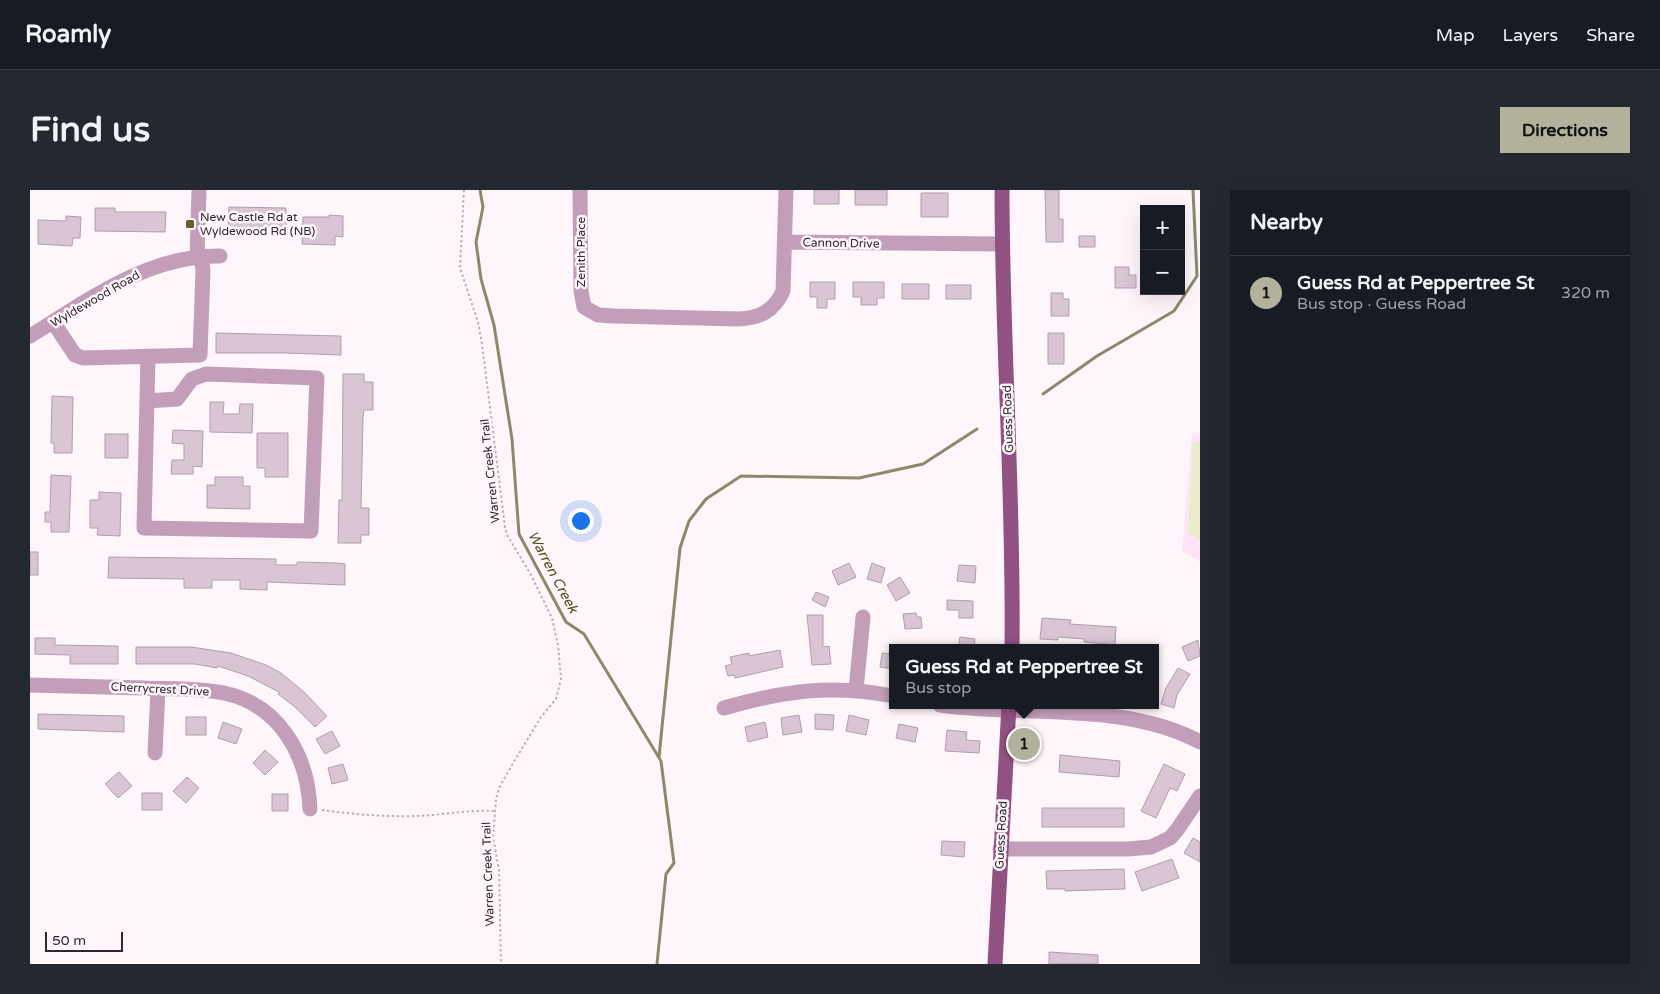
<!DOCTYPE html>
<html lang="en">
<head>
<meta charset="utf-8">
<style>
	body { margin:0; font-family:"Varela Round",sans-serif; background:#242831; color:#f1f3f6 }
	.controls { position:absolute; right:15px; top:15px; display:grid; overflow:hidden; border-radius:0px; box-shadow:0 5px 20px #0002 }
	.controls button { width:45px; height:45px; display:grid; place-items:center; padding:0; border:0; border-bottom:1px solid #363941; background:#171b24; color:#f1f3f6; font:25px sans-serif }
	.scale { position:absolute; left:15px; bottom:12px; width:78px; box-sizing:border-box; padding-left:5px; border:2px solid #2f272d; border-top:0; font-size:14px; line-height:18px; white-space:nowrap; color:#2f272d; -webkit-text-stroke:4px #fff6fc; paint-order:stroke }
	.you { position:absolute; left:550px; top:330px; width:18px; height:18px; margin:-12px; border:4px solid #fff; border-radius:50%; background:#1a73e8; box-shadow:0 0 0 8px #1a73e833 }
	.badge { display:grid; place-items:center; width:32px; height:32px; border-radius:50%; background:#b1b19c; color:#111; font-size:16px; font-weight:700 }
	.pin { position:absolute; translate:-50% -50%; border:2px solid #fff; box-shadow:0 1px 5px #0006 }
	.popup { position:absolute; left:859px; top:454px; width:270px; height:65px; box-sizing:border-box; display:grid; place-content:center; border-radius:0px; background:#171b24; filter:drop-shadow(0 1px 4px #0005); font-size:16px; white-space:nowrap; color:#9ea1a6 }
	.popup b { font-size:19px; color:#f1f3f6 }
	.popup::after { content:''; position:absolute; left:50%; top:100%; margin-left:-10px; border:10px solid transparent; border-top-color:#171b24 }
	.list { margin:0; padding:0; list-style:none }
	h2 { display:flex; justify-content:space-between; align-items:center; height:65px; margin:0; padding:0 20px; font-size:21px }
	h2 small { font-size:16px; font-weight:400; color:#9ea1a6 }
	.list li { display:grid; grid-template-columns:32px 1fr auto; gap:15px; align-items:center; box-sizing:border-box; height:75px; padding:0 20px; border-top:1px solid #363941 }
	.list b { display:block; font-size:19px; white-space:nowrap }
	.list p { margin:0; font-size:16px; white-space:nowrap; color:#9ea1a6 }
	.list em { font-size:16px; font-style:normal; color:#9ea1a6 }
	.map { position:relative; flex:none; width:1170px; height:774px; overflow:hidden; border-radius:0px }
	header { display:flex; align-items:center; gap:30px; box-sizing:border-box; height:70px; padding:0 25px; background:#171b24; border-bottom:1px solid #363941 }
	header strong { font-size:24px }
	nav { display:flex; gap:28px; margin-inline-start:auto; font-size:18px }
	.intro { display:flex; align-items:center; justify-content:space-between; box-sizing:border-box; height:120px; padding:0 30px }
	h1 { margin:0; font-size:35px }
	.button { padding:12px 22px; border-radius:0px; background:#b1b19c; color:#111; font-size:18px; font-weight:700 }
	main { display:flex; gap:30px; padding:0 30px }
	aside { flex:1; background:#171b24; border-radius:0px; box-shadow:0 5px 20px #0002 }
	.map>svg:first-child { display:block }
</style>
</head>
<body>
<header>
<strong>Roamly</strong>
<nav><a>Map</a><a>Layers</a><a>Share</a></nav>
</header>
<div class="intro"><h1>Find us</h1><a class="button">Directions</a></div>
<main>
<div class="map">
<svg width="1170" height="774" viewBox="0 0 1170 774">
	<rect width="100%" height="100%" fill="#fff6fc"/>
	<!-- built -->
	<path fill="#ffe3f6" d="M1170,242V372L1152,361L1162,243Z"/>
	<!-- green -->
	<path fill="#ebebca" d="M1170,252V351L1158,343L1163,253Z"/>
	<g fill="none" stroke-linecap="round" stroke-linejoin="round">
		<!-- stream -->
		<path stroke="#8c8969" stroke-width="3" d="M450,0L453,17L446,52L451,89L464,135L482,249L489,344L536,432L554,444L631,571L644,673L636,684L627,774
			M1013,204L1067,166L1144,121L1167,86L1163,0
			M629,567L650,358L659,331L676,309L711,286L829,288L893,274L947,239"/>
	</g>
	<!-- building -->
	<path fill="#d9c5d3" stroke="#b19eab" d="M784,0H809V14H784Z
		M825,0H857V15H825Z
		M1015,0H1029V29H1033V52H1016Z
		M891,3H918V27H891Z
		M199,17L256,18V39L198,38Z
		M65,18H85V22H136L135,42L65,41Z
		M299,25L313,26V47L305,46V55L272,54L273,27H299Z
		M36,26L51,27L50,48H43L42,56L8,54V30L36,31Z
		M1049,46H1065V57H1049Z
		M1085,77H1099V85H1106V98H1085Z
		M780,92H805V109H797V118H787V107H780Z
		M823,92H854V108H847V115H831V107H823Z
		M872,94H899V109H872Z
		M916,95H941V109H916Z
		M1021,103H1033V109H1039V126H1021Z
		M186,143L311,146V165L255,163H186Z
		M1018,143H1034V174H1018Z
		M313,184H334V192H343V220H334L333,227L331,318H339V345H331V353H308L309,310H312Z
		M22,206L43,207L42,263H24V253H21Z
		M180,212H194L193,224H209L210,214H223L222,243L180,242Z
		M143,240L173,241L172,277L163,276V284H141L142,270H154V254L142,253Z
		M227,243H258V287H235V278H227Z
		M75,244H98V268H75Z
		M21,285L41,286L39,342H21V332H15V322H20Z
		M185,287H213V296H220V319L177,318V295H185Z
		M69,302L91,303L90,346L67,345L68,338H60V310H69Z
		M0,362H8V385H0Z
		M79,367L246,369V375H267V372L307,373L315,374V395L237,392V400L210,399V390H182V398H154V389L78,388Z
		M819,373L826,387L808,395L802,381Z
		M842,373L855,378L851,393L837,389Z
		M929,375L946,376L945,393L927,391Z
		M870,387L880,403L866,411L857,395Z
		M786,402L799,407L795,417L782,410Z
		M917,410L943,411V428H929V420H917Z
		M886,423L887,427H891L892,438L875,439L873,424Z
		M777,425H793V457L799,456L801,474L782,475Z
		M1012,428L1041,430L1040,434L1086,437L1085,455L1054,452V449L1028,447V450L1010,449Z
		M930,447L945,449L944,458H928Z
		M5,448H25V455L88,456V474H40V465L5,464Z
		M1168,450L1170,466L1158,471L1152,457Z
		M106,457H161L201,463L236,475L251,483L274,502L297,526L285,537L265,517L248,504L249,502L218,486L188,476L187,478L165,474H106Z
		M750,460L753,477L705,488V485L698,486L695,476L702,474L700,467L719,463V466Z
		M852,463L863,464V479L850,477Z
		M1148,478L1160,484L1147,505L1144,518L1131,514L1136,498Z
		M8,524L94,526V542L8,539Z
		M785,524L804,525L803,540L785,539Z
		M769,525L772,542L753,545L751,528Z
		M819,525L839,530L836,545L816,541Z
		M156,527H176V545H156Z
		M193,532L212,539L206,554L188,548Z
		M735,532L738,547L718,552L715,537Z
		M869,534L888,538L885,552L866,548Z
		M917,540L937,542L936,550L950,551L949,563L915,561Z
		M302,541L310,556L295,564L286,549Z
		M235,560L248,572L235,585L223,573Z
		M1030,565L1090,571L1089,587L1029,582Z
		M313,574L318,590L302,594L298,578Z
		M1134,574L1155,584L1147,601L1140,598L1126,628L1111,621Z
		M89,582L102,596L88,608L75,594Z
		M157,587L169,598L156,613L143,601Z
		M112,603H132V620H112Z
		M242,604H258V621H242Z
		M1012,618H1094V637H1012Z
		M1163,648L1170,652V672L1154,663Z
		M912,651L935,652L934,667L911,665Z
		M1142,669L1149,688L1112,701L1105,682Z
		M1094,679L1095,699L1035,701V699H1017L1016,681Z
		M1019,762L1068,765V774H1019Z"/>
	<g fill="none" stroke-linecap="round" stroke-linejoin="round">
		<!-- path -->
		<path stroke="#bab1b7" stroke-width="2" stroke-dasharray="2.5 2.5" stroke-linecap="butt" d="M434,0L430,78L448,132L452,154L475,337L477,345L500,383L522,428L528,455L531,489L526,509L511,527L482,575L469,598L466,610L463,647L469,680L471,774
			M292,620C328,625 367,628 403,625C424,623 443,620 464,621"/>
		<!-- minor -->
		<path stroke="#c39eb8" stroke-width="15" d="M550,0L551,101L554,117L568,125L584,126L709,129C730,128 744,121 753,101L756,0
			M755,52L972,54
			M167,67L169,0
			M23,132L45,165L53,168L170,165L173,80L171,67
			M0,146C59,110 118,65 190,66
			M117,211L147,209L162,189L176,184L287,188L281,341L114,338L118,167
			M0,495C38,496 76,497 114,498C141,499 168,498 194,503C250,515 278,566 280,619
			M826,500L833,427
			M910,515C994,527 1093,511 1170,552
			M694,518C753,501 801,494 863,506
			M125,563L128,499
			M970,659H1098L1121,657L1140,648L1147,640L1170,606"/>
		<!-- major -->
		<path stroke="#915181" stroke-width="15" d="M972,0C972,153 984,305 982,458
			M965,774L979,515"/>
	</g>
	<!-- markers -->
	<rect fill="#62602d" stroke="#fff6fc" stroke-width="2" x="155" y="29" width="10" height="10" rx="2.5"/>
	<g text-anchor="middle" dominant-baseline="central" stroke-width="5" stroke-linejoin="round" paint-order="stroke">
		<!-- poi labels -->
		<g font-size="12" fill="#2f272d" stroke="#fff6fc" text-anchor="start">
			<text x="170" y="27">New Castle Rd at<tspan x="170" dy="14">Wyldewood Rd (NB)</tspan></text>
		</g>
		<!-- street labels -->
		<g font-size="12" fill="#2f272d" stroke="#fff6fc">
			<text transform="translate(811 53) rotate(1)">Cannon Drive</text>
			<text transform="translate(551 62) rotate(-90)">Zenith Place</text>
			<text transform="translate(65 109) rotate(-30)">Wyldewood Road</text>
			<text transform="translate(978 229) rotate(-92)">Guess Road</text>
			<text transform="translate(460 281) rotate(-96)">Warren Creek Trail</text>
			<text transform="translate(130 499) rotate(3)">Cherrycrest Drive</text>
			<text transform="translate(971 645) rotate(-87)">Guess Road</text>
			<text transform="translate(458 684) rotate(-92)">Warren Creek Trail</text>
		</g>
		<!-- water labels -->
		<g font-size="14" font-style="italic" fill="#514f16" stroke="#fff6fc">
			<text transform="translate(523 382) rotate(62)">Warren Creek</text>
		</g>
	</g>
</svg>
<div class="controls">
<button>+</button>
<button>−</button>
</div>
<div class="scale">50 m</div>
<div class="you"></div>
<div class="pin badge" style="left:994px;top:554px">1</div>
<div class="popup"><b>Guess Rd at Peppertree St</b>Bus stop</div>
</div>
<aside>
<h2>Nearby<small></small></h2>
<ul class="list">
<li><span class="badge">1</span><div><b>Guess Rd at Peppertree St</b><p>Bus stop · Guess Road</p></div><em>320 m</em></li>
</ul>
</aside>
</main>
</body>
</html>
